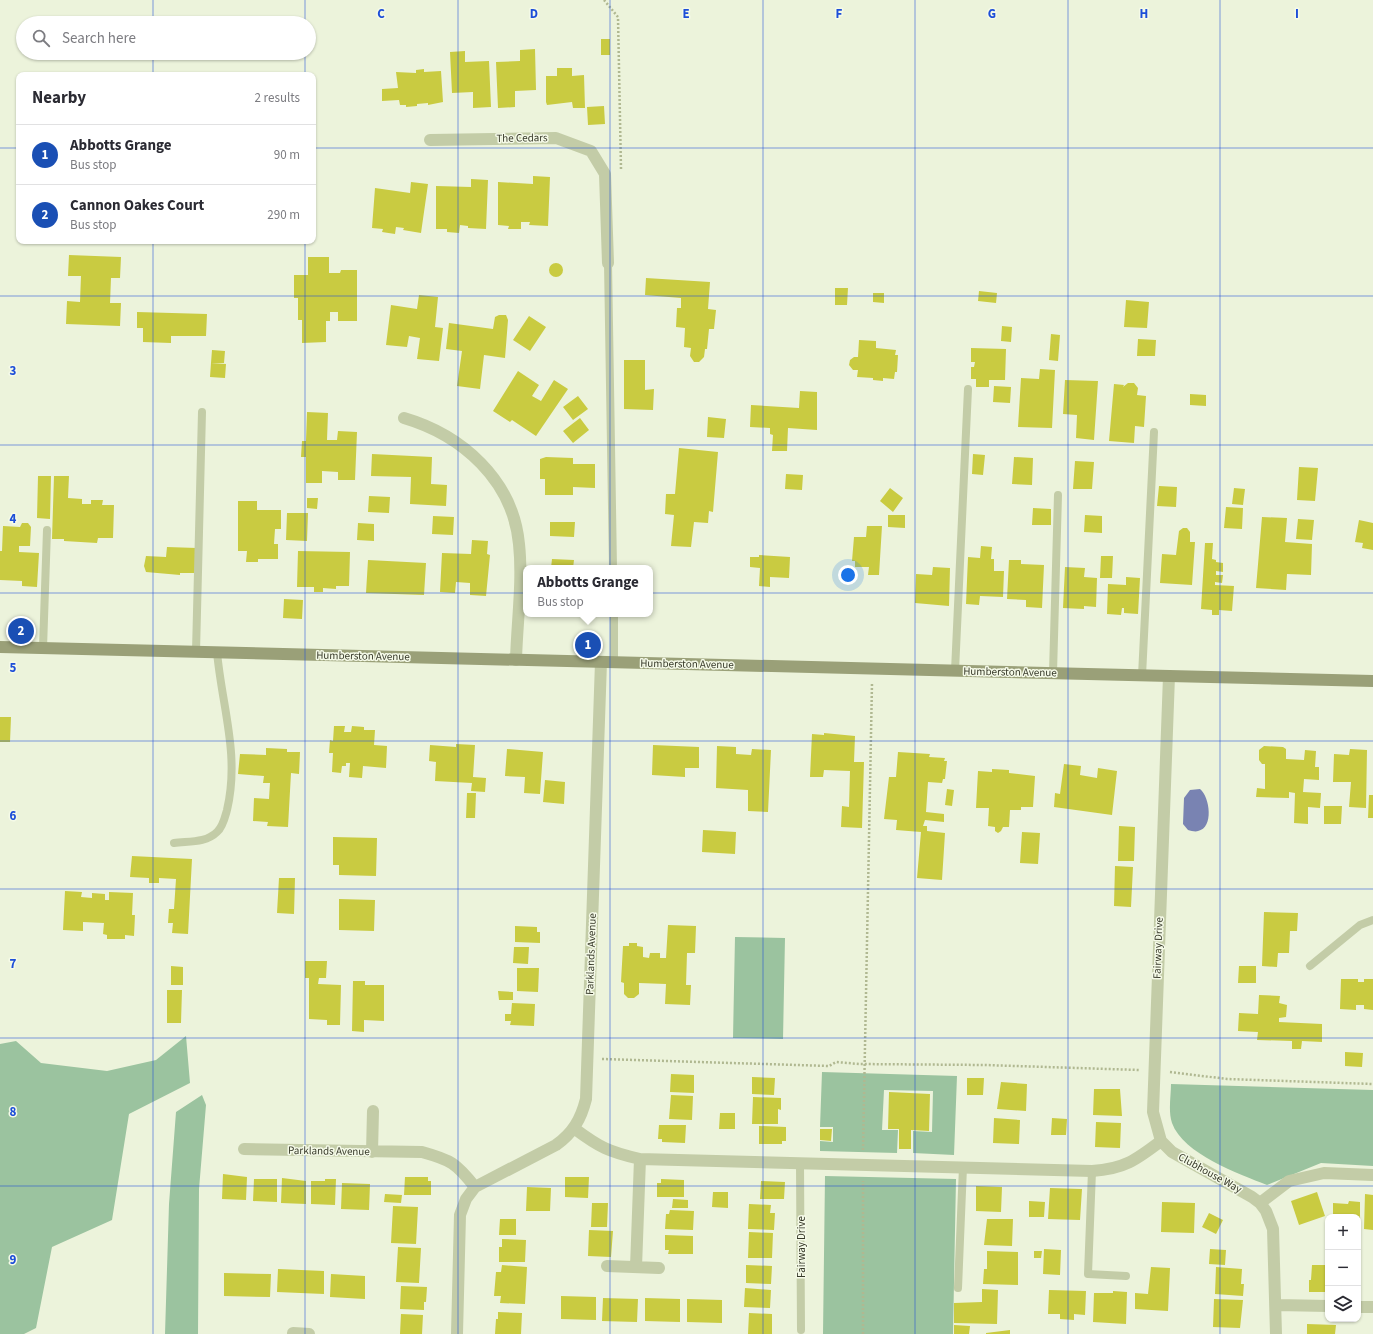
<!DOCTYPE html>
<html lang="en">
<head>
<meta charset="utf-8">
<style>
	body { margin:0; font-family:"Source Sans 3",sans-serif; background:#f2f2f3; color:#2b2b33 }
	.controls { position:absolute; right:12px; bottom:12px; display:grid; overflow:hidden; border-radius:8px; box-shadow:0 1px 3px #0004 }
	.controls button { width:36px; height:36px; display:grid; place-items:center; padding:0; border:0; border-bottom:1px solid #e1e1e2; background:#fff; color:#2b2b33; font:20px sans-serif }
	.you { position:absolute; left:848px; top:575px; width:14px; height:14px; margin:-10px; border:3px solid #fff; border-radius:50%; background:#1a73e8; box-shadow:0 0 0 6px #1a73e833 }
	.badge { display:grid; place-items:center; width:26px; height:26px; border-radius:50%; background:#111827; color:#fff; font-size:13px; font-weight:700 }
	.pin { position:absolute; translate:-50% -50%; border:2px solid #fff; box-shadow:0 1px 4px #0006 }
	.popup { position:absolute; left:523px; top:565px; width:130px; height:52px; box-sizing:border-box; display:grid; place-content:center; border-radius:8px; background:#fff; filter:drop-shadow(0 1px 3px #0005); font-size:13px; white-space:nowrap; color:#7c7c81 }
	.popup b { font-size:15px; color:#2b2b33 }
	.popup::after { content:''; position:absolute; left:50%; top:100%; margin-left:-8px; border:8px solid transparent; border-top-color:#fff }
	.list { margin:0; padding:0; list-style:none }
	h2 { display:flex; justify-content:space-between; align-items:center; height:52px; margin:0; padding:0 16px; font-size:17px }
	h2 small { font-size:13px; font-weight:400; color:#7c7c81 }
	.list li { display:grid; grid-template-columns:26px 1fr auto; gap:12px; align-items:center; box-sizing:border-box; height:60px; padding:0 16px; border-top:1px solid #e1e1e2 }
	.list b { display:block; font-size:15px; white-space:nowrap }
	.list p { margin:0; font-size:13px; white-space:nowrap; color:#7c7c81 }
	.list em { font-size:13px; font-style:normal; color:#7c7c81 }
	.icon { flex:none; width:22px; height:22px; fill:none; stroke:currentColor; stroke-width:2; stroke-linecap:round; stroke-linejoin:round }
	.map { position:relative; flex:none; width:1373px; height:1334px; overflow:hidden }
	.search { position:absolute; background:#fff; box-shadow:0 1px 3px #0004; left:16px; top:16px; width:300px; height:44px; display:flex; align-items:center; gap:10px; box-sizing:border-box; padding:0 14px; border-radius:22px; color:#7c7c81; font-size:15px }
	.panel { position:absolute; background:#fff; box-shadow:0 1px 3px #0004; left:16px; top:72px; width:300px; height:172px; border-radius:8px }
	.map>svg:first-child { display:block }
</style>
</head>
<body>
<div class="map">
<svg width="1373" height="1334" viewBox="0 0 1373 1334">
	<rect width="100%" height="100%" fill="#ecf3db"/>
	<!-- green -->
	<path fill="#9bc39f" d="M735,937L785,938L783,1039L733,1038Z
		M186,1036L190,1083L129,1114L112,1220L52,1247L36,1328L24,1334H0V1044L16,1041L41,1063L107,1071L156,1060Z
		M822,1072L957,1076L954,1155L913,1153V1131L932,1132L933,1091L884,1090L882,1130H898L897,1153L820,1151V1141L833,1142V1127H820Z
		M1171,1084L1373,1090V1166L1321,1163L1267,1185C1239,1174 1183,1154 1172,1123C1168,1111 1171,1096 1171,1084Z
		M202,1095L206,1105L199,1189L198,1334H165L169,1204L176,1112Z
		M825,1176L956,1179L953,1334H823Z"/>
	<!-- water -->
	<path fill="#7983b2" d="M1200,789C1210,797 1214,828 1198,831C1196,832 1191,831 1188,830L1183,824L1184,798L1190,790Z"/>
	<!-- building -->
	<path fill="#c9cb41" d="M601,39H610V55H601Z
		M535,49L536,90L515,91V107L498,108L496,62L520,61V50Z
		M465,51V62L489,61L491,107L473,108V92L452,93L450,52Z
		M557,68H572V76L584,75L585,108H573L572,102L547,105L546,102V76H557Z
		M424,69V72L441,71L443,102L428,105V103L417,104V106L406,107V105H400L399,100L382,101V89L398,88L396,72L416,73V70Z
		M604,106L605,124L588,125L587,107Z
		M533,176L550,177L548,226L529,225L530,222H521V229H508L509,226L498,225V182L533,184Z
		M471,179L488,180L486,229L468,228V226L460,225L459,233L447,232V229H436V186L471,187Z
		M411,182L428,184L421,233L403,230L404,228L396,227L395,234L382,232L383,229L372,228L375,188L410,193Z
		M69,255L121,257L120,278H111L110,303H121L120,326L66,324L67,301L80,302L81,276H68Z
		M308,257H329V273H340L341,270H357V321H338V312H330V321H326V342L302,343V320H298V298H294V275H308Z
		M549 270a7 7 0 1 1 14 0a7 7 0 1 1-14 0Z
		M646,278L710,282L708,309L716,310L714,329H709L707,349H705L704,357L699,362H694L690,356L691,348L684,347L685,328L676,327L677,308H681V298L645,295Z
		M835,288H848L847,305H835Z
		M979,291L997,293L996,303L978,301Z
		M873,293H884V303L873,302Z
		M419,295L438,297L435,327L443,328L439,361L417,359L420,338L409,336L407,347L386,345L391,305L417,309Z
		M1126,300L1149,302L1147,328L1124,327Z
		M137,312L207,314L206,336H171V343L143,342V328H137Z
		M499,315H506L508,320L505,358L484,355L480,389L457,386L462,351L446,349L449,323L493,329L495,317Z
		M529,316L546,327L530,351L513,340Z
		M1002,326L1012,327L1011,342L1001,341Z
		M1051,334L1060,335L1058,361L1049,360Z
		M1138,339L1156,340L1155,356H1137Z
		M859,340L876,341V348L896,350L895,355H898L897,372H895L894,379L883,378V381L873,380V378L857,377L858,370H853L849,365L850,360L854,357H858Z
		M971,348L1006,349L1005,380H989V387H976V379H971V367H974L975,362H971Z
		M212,350L225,351L224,363H211Z
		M624,360H645V390L654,389L653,410L624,409Z
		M211,363L226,364L225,378L210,377Z
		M1040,369L1055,370L1052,428L1018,427L1021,378L1039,379Z
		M518,371L539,385L532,396L541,401L554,380L568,389L536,436L512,420L510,422L493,411Z
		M1065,380L1098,381L1094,440L1076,438L1077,415L1063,414Z
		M1128,383H1134L1138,388L1137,395L1146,396L1144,427L1135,426L1134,443L1109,441L1114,384L1124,385L1123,387Z
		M994,386L1011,387L1010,403L993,402Z
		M800,391L817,392V430L788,428L787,451H772L773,435L770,434V428L750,427L751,405L799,408Z
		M1190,394L1206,395V406L1190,405Z
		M578,396L588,409L573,420L563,407Z
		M307,412L328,413L327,440H337L338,431L357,432L355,480H338V472L322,471V483H306V457H301L302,441H306Z
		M708,417L726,419L724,438L707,437Z
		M580,418L589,430L573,443L563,431Z
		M679,448L718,452L713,512L709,511L708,523L694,522L691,547L671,546L674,515L665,514L666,494H675Z
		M372,454L432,457L431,484L447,485L446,506L410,504L411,477L371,476Z
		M973,454L985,455L983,475L972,474Z
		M546,457L573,458V464H595V488L573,487V495H545V479H540V459Z
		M1014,457L1033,458L1032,485L1012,484Z
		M1075,461L1094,462L1092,489H1073Z
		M1299,467L1318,468L1315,501L1297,500Z
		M786,474L803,475L802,490L785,489Z
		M38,476H51L50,519L37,518Z
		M54,476H69L68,498L82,499V504H91V500H103L102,505H114L113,538H98L97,543L64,541V539H52Z
		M1159,486L1177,487L1176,507L1157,506Z
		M890,488L903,498L893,512L880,501Z
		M1234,488L1245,489L1243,505L1232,504Z
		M369,496L390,497L389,513L368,512Z
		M307,498H318L317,509L307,508Z
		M238,501H257V510H281V529H275L274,544H278V559H258V562H246L247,551H238Z
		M1226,507L1243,508L1242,529L1224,528Z
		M1033,508L1051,509V525H1032Z
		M287,513H308L307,541L286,540Z
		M888,515H905V528L888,527Z
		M1085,515L1102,516V533L1084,532Z
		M433,516L454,517L453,535L432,534Z
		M1262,517L1287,518L1285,542L1312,544L1311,575L1287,574L1286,590L1256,588Z
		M1298,519L1314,520L1312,540L1296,539Z
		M1359,520L1373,523V550L1362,548L1363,543L1355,542Z
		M550,522H575L574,537L550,536Z
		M22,523H28L31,527L30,546H19V552L39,553L37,587L22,586V581L0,580V551H2L3,526L20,527Z
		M358,523L374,524V541L357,540Z
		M867,526H882L879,575H868L869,567H855V561H852L854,537H866Z
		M1183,528H1187L1190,532V542H1195L1192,585L1160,583L1162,554L1176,555L1179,531Z
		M472,540L488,541L487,554L490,555L486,596L470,595V583L456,582L455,593L440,592L442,553L471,554Z
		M1205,543H1213L1212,559L1216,560V562L1223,563V572L1216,571V575H1223L1222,583L1215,582V585L1234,586L1232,611L1219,610V615H1212V610L1201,609Z
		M981,546L992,547L991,559H994V571H1004L1003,597L980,596L979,605L966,604L968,557L980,558Z
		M167,547L197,548L196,573H180V575L146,572L144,566L146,556L166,557Z
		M298,551L350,552L349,586H336V589L323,588V592H314V587H297Z
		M759,555L790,557L789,578L770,577V587L759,586L760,568L750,567V557H759Z
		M1101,556H1113L1112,578H1100Z
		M552,559L574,560L573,568H551Z
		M368,560L426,563L424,595L366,593Z
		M1009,560H1021V564L1044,565L1042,608L1026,607V600L1007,599Z
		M933,567L950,568L949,606L915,603L916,574L932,575Z
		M1065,567L1085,568L1084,577L1097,578L1096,607L1084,606V609L1063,608Z
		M1126,577L1140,578L1138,614L1124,613V608H1122L1121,615L1107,614L1108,584L1126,585Z
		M284,599L303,600L302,619L283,618Z
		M0,717H11L10,742H0Z
		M334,726H345L344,732H351L352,726L364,727V730H375L374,745L387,746L386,768L363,766L362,778L349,777L350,763H346V766H342L341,773L332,772L333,753H329L330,740L333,741Z
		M824,733L855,736L854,762H864L862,828L841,827L842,806L849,807L850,771L824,770L823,777H810L812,734L824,735Z
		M456,744L475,745L473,777L486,778L485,792L471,791L472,783L435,781L436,762L429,761L430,745L456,747Z
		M653,745L699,747V768H685V777L652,775Z
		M717,746L736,747V754L751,755L752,749L771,750L768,812L748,811V790L716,788Z
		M1264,746L1283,747L1286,749V759L1304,760L1305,750L1316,751L1315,767H1319V780L1304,779L1303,792L1321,793L1320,808L1308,807V824L1294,823L1295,793L1289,792V798L1256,797L1257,788L1265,789V764H1262L1259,760V750Z
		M266,748L287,749V752H300L299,774L291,773L288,827L267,826L268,822L253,821L254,798L269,799L270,783H263L264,776L238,774L240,754L266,755Z
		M507,749L543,752L540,794L524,793L525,777L505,776Z
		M1350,749L1367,750L1366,808L1349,807L1351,782H1333L1334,754L1349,755Z
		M898,752L930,754L929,757L945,758L944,761H947L945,779H943L942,783L928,782L926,812L944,814V822L925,820L923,826H927V831L945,833L942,880L917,878L921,832L896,830L897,820L884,819L889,777H896Z
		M1064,764L1081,766L1080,775L1097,778L1098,768L1117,771L1112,815L1054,807L1055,793L1060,794Z
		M992,769L1009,770V773L1035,776L1033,807H1021V810H1010L1009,827H1003L1001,831L998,833L995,831V827L988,826L989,808H976L978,771L992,772Z
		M545,780L565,782L564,804L543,802Z
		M947,789L954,790L952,806L945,805Z
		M467,793H476L475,818H466Z
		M1369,795H1373V818H1368Z
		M1324,806H1342L1341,824H1324Z
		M1119,826L1135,827L1134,861H1118Z
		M703,830L736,832L735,854L702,852Z
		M1022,832L1040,833L1038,864L1020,863Z
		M333,837L377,838L376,876L339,875V865H333Z
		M132,856L192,859L188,934L172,933L173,923H168L169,909H174L176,879L159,878V883H149V878L130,877Z
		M1115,866L1133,867L1131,907L1114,906Z
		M279,878H295L294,914L277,913Z
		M65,891L82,892L81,897L92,898V893L105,894V900H109V892L133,893L132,915H135L134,936L125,935V939H107V935L103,934L104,923L83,922V931L63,930Z
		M339,899L375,900L374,931L339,930Z
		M1264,912L1298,913L1297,931H1290L1289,953H1278L1277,967L1262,966Z
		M668,925L696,926L695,953H687L686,985H691L690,1005L665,1004L666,984L639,983V994L634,998H628L624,994V983L621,982L623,946H629V943H637V946L643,947V957L649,958L650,953H660V958H666Z
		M515,926L537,927V932H540V943L515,942Z
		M514,947H529L528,964L513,963Z
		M305,961H327L326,978H319L318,984L341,985L340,1025H327V1020L309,1019V978H305Z
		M171,966L183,967V985H171Z
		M1239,966H1256V983H1238Z
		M517,968H539L538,992L517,991Z
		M1341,979H1358V982H1364V979H1373V1010L1364,1009V1005H1356V1010L1340,1009Z
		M353,981H365V985H384V1021L364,1020V1032L352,1031Z
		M167,990H182L181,1023H167Z
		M498,991L513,992V1000H499Z
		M1259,995L1280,996L1279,1003L1287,1005L1286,1017L1279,1018V1022L1322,1024V1042L1302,1041L1301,1049H1292V1041L1257,1040L1258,1032L1238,1031L1239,1013L1258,1014Z
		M512,1003L535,1004L534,1026L510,1025L511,1021H505V1014H511Z
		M1345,1052L1363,1053L1362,1067L1345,1066Z
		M671,1074L694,1075V1093L670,1092Z
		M752,1077L775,1078L774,1095L752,1094Z
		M967,1078H984L983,1095H967Z
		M1001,1082L1027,1084L1026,1111L997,1109Z
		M1094,1089H1120L1122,1116L1093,1115Z
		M889,1092L930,1094L929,1131L911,1130V1149H899V1129H888Z
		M671,1095L693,1096L692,1120L669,1119Z
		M753,1097L781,1098V1110L778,1109V1124H752Z
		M720,1113H735V1129H719Z
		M994,1118L1020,1120L1019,1144L993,1143Z
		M1052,1118L1067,1119L1066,1135H1051Z
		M1096,1122L1121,1123L1120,1148L1095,1147Z
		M659,1125H686L685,1143L662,1142V1139H658Z
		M759,1126L786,1127V1141H782V1144H759Z
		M820,1129H832L831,1141L820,1140Z
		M223,1174L247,1177L246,1200L222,1199Z
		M405,1177H428V1181H431V1195H404Z
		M565,1177H589L588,1198L565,1197Z
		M282,1178L306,1181V1204L281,1203Z
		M254,1179H277V1202L253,1201Z
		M325,1179H336L335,1205L311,1204V1181H325Z
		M661,1179L684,1180V1197H657V1183H661Z
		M761,1181L785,1182L784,1199H760Z
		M342,1183L370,1184L369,1210L341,1209Z
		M976,1186L1002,1187L1001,1212L976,1211Z
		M527,1187L551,1188L550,1211H526Z
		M1050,1188L1082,1189L1080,1220L1048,1219Z
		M713,1192H728V1208L712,1207Z
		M1317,1192L1325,1216L1299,1225L1291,1201Z
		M385,1194L402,1195L401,1203L384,1202Z
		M1365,1194L1373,1195V1230L1364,1229Z
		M673,1199L688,1200V1208H672Z
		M1029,1201L1045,1202L1044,1217H1029Z
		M1349,1201L1360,1202V1230H1358V1217H1333V1203L1348,1204Z
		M1162,1202L1195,1203L1194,1233L1161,1232Z
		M592,1203H608L607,1227H591Z
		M749,1204L771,1205L770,1213H775L774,1230L748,1229Z
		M393,1206L418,1207L416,1244L391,1243Z
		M670,1210L694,1211L693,1230L665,1229L666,1214H669Z
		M1209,1213L1223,1220L1216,1234L1202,1227Z
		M500,1219H516V1235H499Z
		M987,1219H1013L1012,1246L984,1245Z
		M589,1230L613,1231L611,1257L588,1256Z
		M749,1232L773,1233L772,1258H748Z
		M665,1235L693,1236V1254H668L669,1250H665Z
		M502,1239L526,1240L525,1262H499V1247H502Z
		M398,1247L421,1248L419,1283L396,1282Z
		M1044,1249L1061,1250L1060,1275L1043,1274Z
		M1210,1249L1226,1250L1225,1265L1209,1264Z
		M987,1251L1018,1252V1285L983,1284L984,1269H987Z
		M1034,1251H1042L1041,1258H1034Z
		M502,1265L527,1267L525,1304L500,1303L501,1296H494L496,1272H501Z
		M746,1265L772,1266L771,1284L746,1283Z
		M1312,1265H1328V1292H1309V1280H1311Z
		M1151,1267L1170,1268L1168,1311L1135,1309V1293L1148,1294Z
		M1216,1267L1242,1269L1241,1284H1244L1243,1296L1215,1294Z
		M278,1269L324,1271V1294L277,1292Z
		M224,1273L271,1274L270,1297L224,1296Z
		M331,1274L365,1276V1299L330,1297Z
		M401,1286L427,1287L426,1302H424V1310L400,1309Z
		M745,1288L771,1290L770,1308L744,1307Z
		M982,1289L998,1290L997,1324L954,1323V1303L982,1302Z
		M1049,1290L1086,1291L1085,1315L1074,1314V1320L1060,1319V1314H1048Z
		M1113,1291L1127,1292L1126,1324L1093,1322L1094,1293H1113Z
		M561,1296L596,1297V1320L561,1319Z
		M603,1298L638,1299L637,1322L602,1321Z
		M645,1298L680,1299V1322L645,1321Z
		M687,1299L722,1300V1323L687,1322Z
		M1214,1299L1243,1300L1240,1328L1213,1327Z
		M498,1312L522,1313L521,1334H495L496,1319H498Z
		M749,1313L772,1314V1334H748Z
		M401,1314L423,1315L422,1334H400Z
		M1307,1324L1336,1325L1335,1334H1307Z
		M954,1325L970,1326L969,1334H954Z
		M1010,1330V1334H986V1333Z"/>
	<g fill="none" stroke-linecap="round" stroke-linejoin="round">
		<!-- path -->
		<path stroke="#b0b891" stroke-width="2.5" stroke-dasharray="2 2" stroke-linecap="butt" d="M604,0L618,17L621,169
			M602,1059L829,1066L836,1062L859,1064L985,1065L1139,1070
			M1170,1072L1227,1079L1373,1084
			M863,1150L872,683
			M863,1334V1181"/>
		<!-- lane -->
		<path stroke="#c3cca7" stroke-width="8" d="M608,263L613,568
			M614,614V662
			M43,648L47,530
			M196,652L202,412
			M955,671L968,389
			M1053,673L1058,495
			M1142,676L1154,432
			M174,843C189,841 206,843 217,832C223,827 225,817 227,810C240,755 222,707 217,652
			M1310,966L1360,925L1373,920
			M800,1164L801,1330
			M1092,1171L1088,1274L1126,1276
			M958,1288L963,1167"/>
		<!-- street -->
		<path stroke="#c3cca7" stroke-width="12" d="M430,140L556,138L591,151L605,174L608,263
			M404,418C462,435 513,480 519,544C523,581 517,622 516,660
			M1169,676L1153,1112L1161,1141L1172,1152L1252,1197L1260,1203L1266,1211L1273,1229L1276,1334
			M575,1129C599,1147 609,1152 640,1159L1092,1171C1124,1169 1136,1160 1161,1141
			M244,1149L422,1152C451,1160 456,1163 475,1187
			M372,1152L373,1111
			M1260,1203L1289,1181L1324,1173L1373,1175
			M607,1266L659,1268
			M636,1267L640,1159
			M1277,1305L1328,1306
			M1358,1307H1373
			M293,1333L309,1334
			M457,1334L460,1215L466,1199L475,1187L556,1145C573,1133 581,1119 586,1099L601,662"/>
		<!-- secondary -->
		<path stroke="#9aa078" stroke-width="12" d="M0,647L1373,681"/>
	</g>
	<!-- grid -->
	<path fill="none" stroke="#1d4ed8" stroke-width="1" stroke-opacity="0.55" d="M153,0V23M305,0V23M458,0V1334M610,0V1334M763,0V1334M915,0V1334M1068,0V1334M1220,0V1334M153,53V75M305,53V75M0,148H19M313,148H1373M153,241V1334M305,241V1334M0,296H1373M0,445H1373M0,593H1373M0,741H1373M0,889H1373M0,1038H1373M0,1186H1373"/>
	<g text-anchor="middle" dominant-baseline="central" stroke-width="3" stroke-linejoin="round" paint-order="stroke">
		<!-- street labels -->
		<g font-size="11" fill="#363828" stroke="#f5fae8">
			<text transform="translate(522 138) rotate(-1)">The Cedars</text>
			<text transform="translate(363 656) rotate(1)">Humberston Avenue</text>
			<text transform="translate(687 664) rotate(1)">Humberston Avenue</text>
			<text transform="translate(1010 672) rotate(1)">Humberston Avenue</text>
			<text transform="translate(1158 948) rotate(-88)">Fairway Drive</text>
			<text transform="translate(591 954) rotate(-88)">Parklands Avenue</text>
			<text transform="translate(329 1151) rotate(1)">Parklands Avenue</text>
			<text transform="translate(1210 1173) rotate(29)">Clubhouse Way</text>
			<text transform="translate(801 1247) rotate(-90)">Fairway Drive</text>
		</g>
	</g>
	<g font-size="13" text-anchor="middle" font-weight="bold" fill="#1d4ed8" stroke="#f5fae8" stroke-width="3" stroke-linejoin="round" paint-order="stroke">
		<text x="381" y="18">C</text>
		<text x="534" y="18">D</text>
		<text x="686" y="18">E</text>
		<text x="839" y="18">F</text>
		<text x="992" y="18">G</text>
		<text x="1144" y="18">H</text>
		<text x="1297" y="18">I</text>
		<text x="13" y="375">3</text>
		<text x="13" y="523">4</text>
		<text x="13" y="672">5</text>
		<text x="13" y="820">6</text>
		<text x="13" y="968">7</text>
		<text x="13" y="1116">8</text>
		<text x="13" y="1264">9</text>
	</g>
</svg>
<div class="controls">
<button>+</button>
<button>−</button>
<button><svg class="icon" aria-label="layers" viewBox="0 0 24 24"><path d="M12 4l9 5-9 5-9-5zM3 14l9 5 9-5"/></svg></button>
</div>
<div class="you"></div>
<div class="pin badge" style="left:588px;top:645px;background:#1a4fb4">1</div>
<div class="popup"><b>Abbotts Grange</b>Bus stop</div>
<div class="pin badge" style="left:21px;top:631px;background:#1a4fb4">2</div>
<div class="search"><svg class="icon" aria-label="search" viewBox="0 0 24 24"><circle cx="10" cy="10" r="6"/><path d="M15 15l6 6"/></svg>Search here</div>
<section class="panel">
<h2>Nearby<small>2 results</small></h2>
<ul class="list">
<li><span class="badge" style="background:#1a4fb4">1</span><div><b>Abbotts Grange</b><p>Bus stop</p></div><em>90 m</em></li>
<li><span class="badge" style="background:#1a4fb4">2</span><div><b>Cannon Oakes Court</b><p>Bus stop</p></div><em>290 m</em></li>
</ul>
</section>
</div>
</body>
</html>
